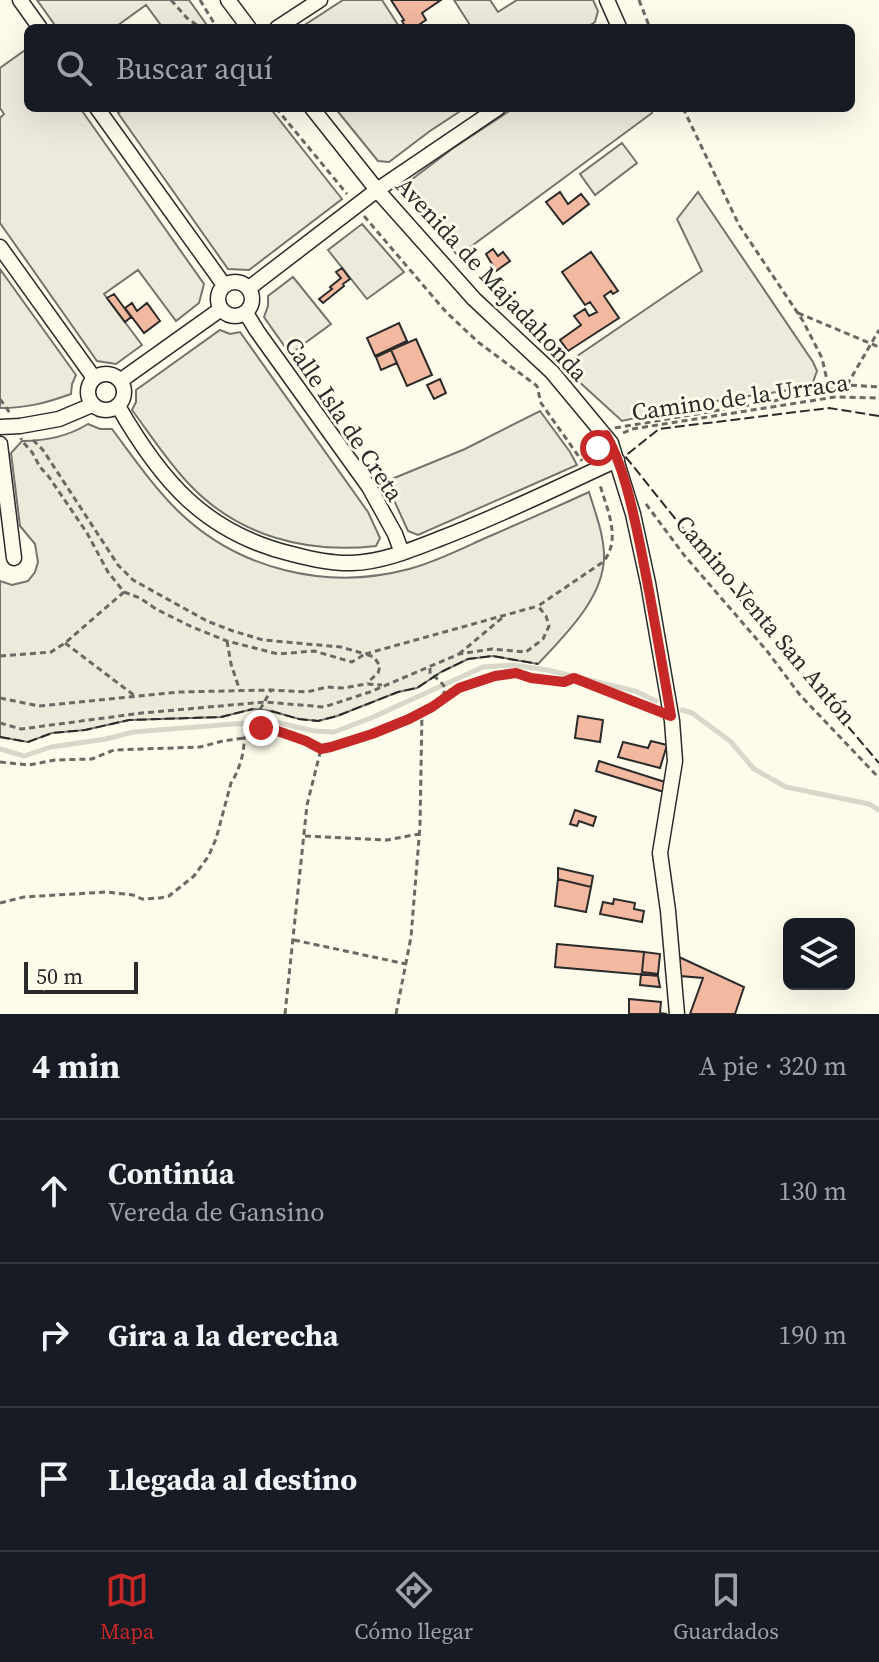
<!DOCTYPE html>
<html lang="es">
<head>
<meta charset="utf-8">
<style>
	body { margin:0; font-family:"Source Serif 4",serif; background:#20242c; color:#f1f3f6 }
	.controls { position:absolute; right:24px; bottom:24px; display:grid; overflow:hidden; border-radius:12px; box-shadow:0 8px 32px #0002 }
	.controls button { width:72px; height:72px; display:grid; place-items:center; padding:0; border:0; border-bottom:2px solid #363941; background:#171b24; color:#f1f3f6; font:40px sans-serif }
	.scale { position:absolute; left:24px; bottom:20px; width:114px; box-sizing:border-box; padding-left:8px; border:4px solid #2b2b2b; border-top:0; font-size:22px; line-height:28px; white-space:nowrap; color:#2b2b2b; -webkit-text-stroke:6px #fdfbea; paint-order:stroke }
	.stop { position:absolute; width:24px; height:24px; margin:-18px; border:6px solid #c62828; border-radius:50%; background:#fff }
	.stop.end { background:#c62828; border-color:#fff; box-shadow:0 2px 8px #0008 }
	.list { margin:0; padding:0; list-style:none }
	h2 { display:flex; justify-content:space-between; align-items:center; height:104px; margin:0; padding:0 32px; font-size:34px }
	h2 small { font-size:26px; font-weight:400; color:#9ea1a6 }
	.list li { display:grid; grid-template-columns:52px 1fr auto; gap:24px; align-items:center; box-sizing:border-box; height:144px; padding:0 32px; border-top:2px solid #363941 }
	.list b { display:block; font-size:30px; white-space:nowrap }
	.list p { margin:0; font-size:26px; white-space:nowrap; color:#9ea1a6 }
	.list em { font-size:26px; font-style:normal; color:#9ea1a6 }
	.icon { flex:none; width:44px; height:44px; fill:none; stroke:currentColor; stroke-width:2; stroke-linecap:round; stroke-linejoin:round }
	.map { position:relative; flex:none; width:879px; height:1014px; overflow:hidden }
	.search { position:absolute; background:#171b24; box-shadow:0 8px 32px #0002; left:24px; right:24px; top:24px; height:88px; display:flex; align-items:center; gap:20px; box-sizing:border-box; padding:0 28px; border-radius:12px; color:#9ea1a6; font-size:30px }
	.sheet { height:536px; background:#171b24 }
	nav { display:flex; justify-content:space-around; align-items:center; box-sizing:border-box; height:112px; border-top:2px solid #363941; background:#171b24; font-size:22px; color:#9ea1a6 }
	nav a { display:grid; justify-items:center; gap:4px }
	nav .on { color:#c62828 }
	.map>svg:first-child { display:block }
</style>
</head>
<body>
<div class="map">
<svg width="879" height="1014" viewBox="0 0 879 1014">
	<rect width="100%" height="100%" fill="#fdfbea"/>
	<!-- green -->
	<path fill="#ecebdb" stroke="#74746e" stroke-width="2" d="M37,0H189L209,28H163L146,5L114,28H57Z
		M343,0H382L400,28H300Z
		M454,0H490L498,12L517,0H593L598,11L595,22L586,28H467L470,25Z
		M28,48V108H80L204,284L199,303L176,321L138,270L104,294L142,345L116,364L97,361L0,223V118L4,114L0,108V68Z
		M125,108H270L342,199L249,270L228,269L118,113Z
		M335,108H465L430,131L389,162L378,161Z
		M514,108H650L652,113L458,256L406,194L407,183L452,149Z
		M622,143L637,163L595,195L580,174Z
		M698,192L813,362L817,371L813,382L803,388L703,403L622,421L564,368L567,363L702,271L677,219Z
		M362,224L404,272L367,299L328,250Z
		M0,269L76,375L72,384L71,394C46,403 27,408 0,408Z
		M293,277L331,324L290,354L264,317L268,306V296Z
		M220,330L230,334L240,332L368,512L380,538L376,546C306,554 238,536 189,484C167,461 150,434 132,410L136,402V390Z
		M540,411L570,452L577,465L418,535L408,531L393,498L382,483L465,449Z
		M88,424L100,429H112C133,457 153,486 177,510C238,570 327,591 409,569C435,562 459,550 483,539C518,524 554,508 589,492C595,512 603,532 604,553C606,596 565,635 538,664L493,656L468,659L441,672L417,688L398,692L337,716L318,721L299,719L271,711L253,709L221,717L129,720L85,730L52,733L28,742L0,737V581L12,585L28,581L35,572L38,562L35,544L20,526L11,453L22,441C45,441 67,437 88,424Z"/>
	<g fill="none" stroke-linecap="round" stroke-linejoin="round">
		<!-- stream -->
		<path stroke="#d8d7c9" stroke-width="5" d="M682,710L692,713L730,741L754,769L786,787L869,804L879,810
			M0,749L24,756L51,747L106,739L133,732L271,721L314,731L334,732L371,718L483,667L513,665L547,670L635,691L656,701"/>
	</g>
	<!-- building -->
	<path fill="#f2b8a0" stroke="#2b2b2b" stroke-width="2" d="M391,0H441L422,13L426,20L414,28H406L402,21L404,20Z
		M560,192L568,204L581,194L589,204L563,224L546,202Z
		M493,249L498,256L503,252L510,261L496,271L486,254Z
		M591,252L618,291L613,294L611,291L604,296L619,318L568,351L560,340L581,325L574,316L585,309L589,316L597,312L590,302L585,305L562,272Z
		M342,268L350,279L343,284L344,286L323,303L319,299L332,289L330,287L341,278L336,272Z
		M114,294L131,317L125,322L107,298Z
		M132,303L137,311L147,303L160,321L144,333L125,308Z
		M399,323L407,341L375,356L367,338Z
		M416,339L432,375L407,386L391,350Z
		M391,350L397,363L381,370L376,357Z
		M440,379L446,393L434,399L427,385Z
		M578,716L603,720L600,742L575,738Z
		M651,741L667,745L660,768L618,757L623,742L648,748Z
		M599,761L665,782L663,791L664,792L596,771Z
		M575,810L596,817L593,826L579,821L577,826L570,824Z
		M558,868L593,876L591,887L558,879Z
		M558,879L591,887L586,912L555,906Z
		M614,899L635,903L634,909L644,911L642,922L600,914L603,902L613,904Z
		M557,944L644,952L642,972L658,974V976L555,967Z
		M644,952L660,954L658,974L642,972Z
		M679,957L744,987L735,1014H690L703,978L680,976Z
		M641,974L658,976L660,987L640,985Z
		M629,999L661,1002L660,1013L667,1014H629Z"/>
	<g fill="none" stroke-linecap="round" stroke-linejoin="round">
		<!-- street casing -->
		<g stroke="#2b2b2b" stroke-width="17">
			<path id="street" d="M20,0L40,28
				M228,0L249,28
				M607,0L619,27L617,28
				M277,28L320,0
				M97,108L224,285
				M312,108L377,190L474,299L552,372L611,443L633,514L648,583L672,721L675,761L660,853L668,911L677,1014
				M0,247L94,378
				M218 299a17 17 0 1 1 34 0a17 17 0 1 1-34 0Z
				M249,288L377,190L498,108
				M246,313L257,331L369,487L395,534L402,553
				M88 392a18 18 0 1 1 36 0a18 18 0 1 1-36 0Z
				M120,381L221,309
				M118,406C161,481 205,533 292,554C311,559 332,564 352,563C382,562 411,550 439,539C500,516 558,487 617,460
				M0,427L20,426L59,419L92,405
				M0,444L14,558"/>
		</g>
		<!-- path -->
		<path stroke="#6a6964" stroke-width="3" stroke-dasharray="6 4" stroke-linecap="butt" d="M171,0L187,18L201,28
			M200,0L217,28
			M639,0L650,28
			M276,108L347,194
			M683,108L739,225L803,321L822,358L829,389L835,397
			M364,216L446,312L478,342L537,386L541,403L582,461
			M798,313L879,347
			M847,385L879,330
			M0,399L10,413
			M615,428L807,395L847,385L879,387
			M623,433L632,429L835,397L879,398
			M33,440L43,450L118,565L133,580L207,621L233,631L263,640L341,647L365,654L538,606
			M646,504L684,555L767,651L800,695L879,778
			M124,592L140,598L156,609L192,627L227,641L278,654L314,651L352,662L365,654L374,657L380,666L378,673L367,683
			M227,641L231,664L240,691
			M65,643L135,696
			M459,654L502,618
			M0,656L51,652L65,643L124,592L108,572L87,533L49,477L40,467L32,452L22,441L21,438
			M0,698L39,706L179,692L271,690
			M445,698C460,686 498,671 517,674C522,674 525,677 530,678C543,681 561,683 574,678L656,709
			M0,723L21,729L142,713L265,702L324,707L370,692L459,654L492,649L526,652L543,639L549,626L546,616L538,606L603,562C622,540 607,509 600,485
			M0,762L29,765L55,760L92,759L114,750L200,747L223,741L244,738L271,690L307,692L327,687L344,688L366,684L382,685
			M305,836L387,840L419,834
			M0,903L24,897L106,892L133,895L142,899L160,898L169,896L194,876L208,857L216,839L231,783C239,771 245,751 244,738C249,734 254,729 260,728C269,726 297,738 307,741C312,743 318,748 323,748C338,749 426,713 438,703C443,699 444,694 445,687L439,680L430,674V668
			M294,940L406,964
			M285,1014L307,805L321,749
			M396,1014L411,937L420,826L422,712"/>
		<!-- street -->
		<use href="#street" stroke="#fdfbea" stroke-width="14"/>
		<!-- fence -->
		<path stroke="#2b2b2b" stroke-width="2" stroke-dasharray="10 4" stroke-linecap="butt" d="M879,416L829,408L659,429L625,456L742,602L879,763
			M271,711L299,719L318,721L337,716L398,692L417,688L441,672L468,659L493,656L538,664
			M0,737L28,742L52,733L85,730L129,720L221,717L253,709"/>
	</g>
	<g fill="none" stroke-linecap="round" stroke-linejoin="round">
		<!-- route -->
		<path stroke="#c62828" stroke-width="10" d="M261,728H269L306,741L321,749L331,747L372,734L409,719L432,707L459,688L495,676L516,673L531,678L564,682L574,678L671,716C661,657 651,598 639,540C632,507 623,464 606,435L598,440V448"/>
	</g>
	<g text-anchor="middle" dominant-baseline="central" stroke-width="6" stroke-linejoin="round" paint-order="stroke">
		<!-- street labels -->
		<g font-size="24" fill="#2b2b2b" stroke="#fdfbea">
			<text transform="translate(492 279) rotate(47)">Avenida de Majadahonda</text>
			<text transform="translate(740 397) rotate(-8)">Camino de la Urraca</text>
			<text transform="translate(344 419) rotate(56)">Calle Isla de Creta</text>
			<text transform="translate(766 620) rotate(50)">Camino Venta San Antón</text>
		</g>
	</g>
</svg>
<div class="controls">
<button><svg class="icon" aria-label="layers" viewBox="0 0 24 24"><path d="M12 4l9 5-9 5-9-5zM3 14l9 5 9-5"/></svg></button>
</div>
<div class="scale">50 m</div>
<div class="stop" style="left:598px;top:448px"></div>
<div class="stop end" style="left:261px;top:728px"></div>
<div class="search"><svg class="icon" aria-label="search" viewBox="0 0 24 24"><circle cx="10" cy="10" r="6"/><path d="M15 15l6 6"/></svg>Buscar aquí</div>
</div>
<section class="sheet">
<h2>4 min<small>A pie · 320 m</small></h2>
<ul class="list">
<li><svg class="icon" aria-label="ahead" viewBox="0 0 24 24"><path d="M12 20V5M6 11l6-6 6 6"/></svg><div><b>Continúa</b><p>Vereda de Gansino</p></div><em>130 m</em></li>
<li><svg class="icon" aria-label="right" viewBox="0 0 24 24"><path d="M7 20v-9h11M14 6l5 5-5 5"/></svg><div><b>Gira a la derecha</b></div><em>190 m</em></li>
<li><svg class="icon" aria-label="arrive" viewBox="0 0 24 24"><path d="M6 21V4h12l-3 4 3 4H6"/></svg><div><b>Llegada al destino</b></div></li>
</ul>
</section>
<nav>
<a class="on"><svg class="icon" aria-label="map" viewBox="0 0 24 24"><path d="M3 6l6-2 6 2 6-2v14l-6 2-6-2-6 2zM9 4v14M15 6v14"/></svg>Mapa</a>
<a><svg class="icon" aria-label="directions" viewBox="0 0 24 24"><path d="M12 3l9 9-9 9-9-9zM9 14v-3h6M13 9l2 2-2 2"/></svg>Cómo llegar</a>
<a><svg class="icon" aria-label="saved" viewBox="0 0 24 24"><path d="M7 4h10v16l-5-4-5 4z"/></svg>Guardados</a>
</nav>
</body>
</html>
